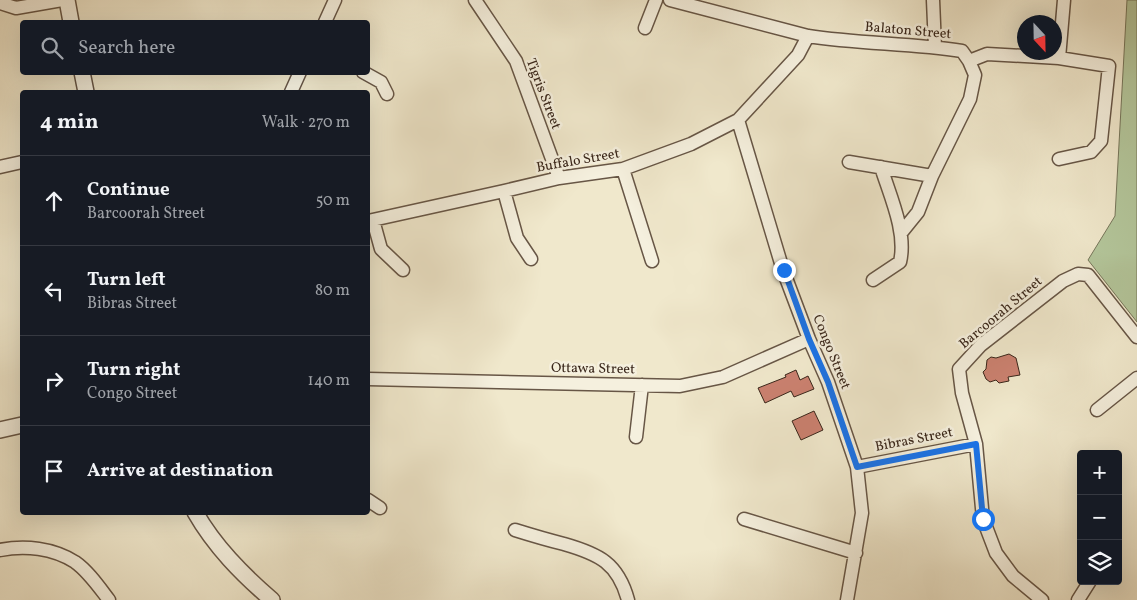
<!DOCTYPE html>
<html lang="en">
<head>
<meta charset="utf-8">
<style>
	body { margin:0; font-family:Vollkorn,serif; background:#20242c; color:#f1f3f6 }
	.controls { position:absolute; right:15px; bottom:15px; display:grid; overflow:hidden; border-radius:5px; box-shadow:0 5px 20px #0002 }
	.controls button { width:45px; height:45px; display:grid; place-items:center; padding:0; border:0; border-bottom:1px solid #363941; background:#171b24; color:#f1f3f6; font:25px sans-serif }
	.compass { position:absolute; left:1017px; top:15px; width:45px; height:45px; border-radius:50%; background:#171b24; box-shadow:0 5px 20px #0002; rotate:158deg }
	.stop { position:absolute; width:15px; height:15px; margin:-11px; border:4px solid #1a73e8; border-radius:50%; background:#fff }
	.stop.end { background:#1a73e8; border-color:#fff; box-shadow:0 1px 5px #0008 }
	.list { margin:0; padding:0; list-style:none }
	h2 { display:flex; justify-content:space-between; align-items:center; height:65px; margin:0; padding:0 20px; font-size:21px }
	h2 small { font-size:16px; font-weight:400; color:#9ea1a6 }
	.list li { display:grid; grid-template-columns:32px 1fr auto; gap:15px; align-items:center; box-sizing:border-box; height:90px; padding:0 20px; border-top:1px solid #363941 }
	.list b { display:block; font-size:19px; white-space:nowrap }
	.list p { margin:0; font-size:16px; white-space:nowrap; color:#9ea1a6 }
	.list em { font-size:16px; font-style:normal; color:#9ea1a6 }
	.icon { flex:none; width:28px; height:28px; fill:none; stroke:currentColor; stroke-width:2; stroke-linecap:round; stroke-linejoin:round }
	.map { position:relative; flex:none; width:1137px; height:600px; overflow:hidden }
	.search { position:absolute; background:#171b24; box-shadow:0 5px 20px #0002; left:20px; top:20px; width:350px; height:55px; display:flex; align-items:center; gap:12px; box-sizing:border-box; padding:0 18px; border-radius:5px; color:#9ea1a6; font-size:19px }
	.panel { position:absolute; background:#171b24; box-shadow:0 5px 20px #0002; left:20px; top:90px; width:350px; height:425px; border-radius:5px }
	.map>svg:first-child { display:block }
</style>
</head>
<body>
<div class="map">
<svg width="1137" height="600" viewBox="0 0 1137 600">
	<rect width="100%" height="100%" fill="#f0e8cc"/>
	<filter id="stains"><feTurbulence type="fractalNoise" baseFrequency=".004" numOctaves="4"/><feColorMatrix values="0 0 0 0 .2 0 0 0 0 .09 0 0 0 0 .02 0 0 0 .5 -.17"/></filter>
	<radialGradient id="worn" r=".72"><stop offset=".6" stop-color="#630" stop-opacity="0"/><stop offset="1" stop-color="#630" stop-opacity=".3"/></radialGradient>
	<!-- green -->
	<path fill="#b4c79c" stroke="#76765b" d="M1127,0H1137V322L1088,260L1115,216Z"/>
	<!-- building -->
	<path fill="#cb8170" stroke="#39261a" d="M1009,354L1016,358L1020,375L1008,377L1009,381L999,383L996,380L990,382L986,379L983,372L986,369L987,360L991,357L996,358Z
		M796,370L800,380L808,376L814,389L794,397L791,391L765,403L758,388L786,377L785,375Z
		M814,411L823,430L801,440L792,421Z"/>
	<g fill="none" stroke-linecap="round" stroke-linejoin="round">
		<!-- minor casing -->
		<g stroke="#675646" stroke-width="15">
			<path id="minor" d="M475,0L516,61L559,178
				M670,0L808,36C859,44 911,43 962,51L969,61L987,54L1059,58L1109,66L1101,141L1091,152L1059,159
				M933,0L935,47
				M0,3L16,8L62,0
				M325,22L335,0
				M645,28L656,0
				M1059,58L1064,0
				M363,72L381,82L387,94
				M291,92L300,72
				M738,120L783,270L809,339L828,382L857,467L862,513L847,600
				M849,162L932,176L970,99L975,75L969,61
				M0,167L22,162
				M623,169L652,261
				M504,191L517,238L531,259
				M373,220L381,249L403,270
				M368,221L504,191L559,178L623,169L691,144L738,120L798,55L808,36
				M901,233L918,212L932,176
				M873,280L900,262C907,232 890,196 881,167
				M368,379L680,386L723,377L809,339
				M1097,410L1137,378
				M636,437L642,385
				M857,467L976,444
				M368,500L380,508
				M744,519L856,553
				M515,530C531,535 548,540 564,544C599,554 618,563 628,600
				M0,550C25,545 53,548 75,562C88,571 99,587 109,600
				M1042,600L1013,576L996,553L983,519L976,444L962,393L959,369L981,345L1063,281L1078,274L1088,275L1137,337
				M1078,600L1090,581"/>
		</g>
		<!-- tertiary casing -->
		<g stroke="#675646" stroke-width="18">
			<path id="tertiary" d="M67,0L71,22
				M82,72L86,92
				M0,430L22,425
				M195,512C215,547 242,574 272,600"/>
		</g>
		<!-- minor -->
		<use href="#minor" stroke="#f5f0de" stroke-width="12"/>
		<!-- tertiary -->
		<use href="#tertiary" stroke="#f5f0de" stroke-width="15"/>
	</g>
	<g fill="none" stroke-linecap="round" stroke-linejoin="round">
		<!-- route -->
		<path stroke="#1a73e8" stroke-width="6" d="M784,270L809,339L828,382L857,467L976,444L983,519"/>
	</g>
	<g text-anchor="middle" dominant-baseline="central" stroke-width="5" stroke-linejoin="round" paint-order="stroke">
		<!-- street labels -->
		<g font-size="14" fill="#39261a" stroke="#f5f0de">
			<text transform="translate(908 31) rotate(5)">Balaton Street</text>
			<text transform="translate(543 94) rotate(69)">Tigris Street</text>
			<text transform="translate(578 161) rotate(-10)">Buffalo Street</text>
			<text transform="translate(1001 313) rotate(-40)">Barcoorah Street</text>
			<text transform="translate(831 352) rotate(68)">Congo Street</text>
			<text transform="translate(593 369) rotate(1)">Ottawa Street</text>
			<text transform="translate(914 440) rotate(-11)">Bibras Street</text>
		</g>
	</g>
	<rect width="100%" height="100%" filter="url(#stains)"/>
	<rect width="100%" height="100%" fill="url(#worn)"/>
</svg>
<div class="controls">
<button>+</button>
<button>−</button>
<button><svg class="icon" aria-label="layers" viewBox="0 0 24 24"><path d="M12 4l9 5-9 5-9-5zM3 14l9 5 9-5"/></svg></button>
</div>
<svg class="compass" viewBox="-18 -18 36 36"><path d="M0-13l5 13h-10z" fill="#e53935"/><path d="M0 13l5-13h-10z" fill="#9ea1a6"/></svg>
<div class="stop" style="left:983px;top:519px"></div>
<div class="stop end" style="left:784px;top:270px"></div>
<div class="search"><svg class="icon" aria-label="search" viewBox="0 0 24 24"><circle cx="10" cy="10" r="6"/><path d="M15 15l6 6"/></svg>Search here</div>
<section class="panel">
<h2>4 min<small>Walk · 270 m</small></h2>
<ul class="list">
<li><svg class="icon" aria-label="ahead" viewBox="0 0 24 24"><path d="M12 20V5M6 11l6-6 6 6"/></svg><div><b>Continue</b><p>Barcoorah Street</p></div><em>50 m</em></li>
<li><svg class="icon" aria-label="left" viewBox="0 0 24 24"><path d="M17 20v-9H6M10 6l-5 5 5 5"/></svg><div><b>Turn left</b><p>Bibras Street</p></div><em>80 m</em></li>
<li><svg class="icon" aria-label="right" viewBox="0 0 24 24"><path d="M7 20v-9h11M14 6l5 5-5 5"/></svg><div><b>Turn right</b><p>Congo Street</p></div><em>140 m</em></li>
<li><svg class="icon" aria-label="arrive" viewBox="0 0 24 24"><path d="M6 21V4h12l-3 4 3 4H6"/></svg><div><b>Arrive at destination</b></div></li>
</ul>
</section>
</div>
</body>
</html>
